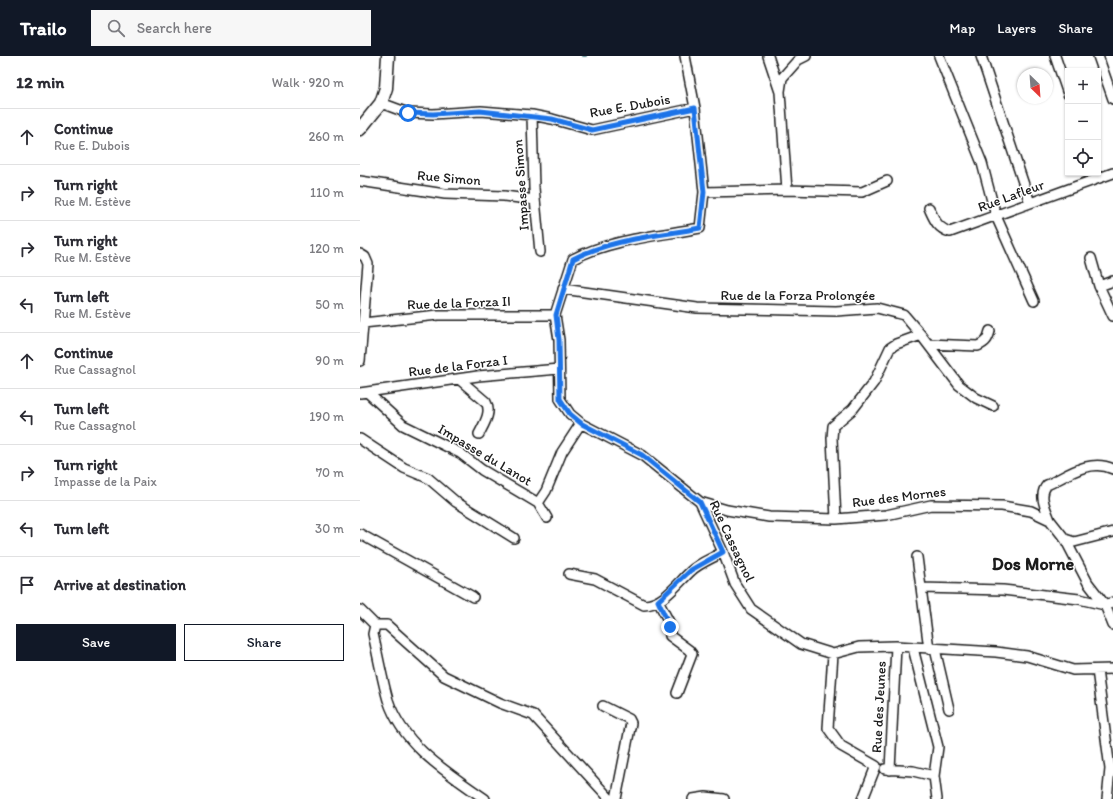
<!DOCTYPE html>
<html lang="en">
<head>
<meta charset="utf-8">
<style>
	body { margin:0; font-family:Itim,sans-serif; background:#f7f7f7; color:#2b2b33 }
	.controls { position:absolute; right:12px; top:12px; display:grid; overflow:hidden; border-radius:0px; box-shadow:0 1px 3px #0004 }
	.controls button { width:36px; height:36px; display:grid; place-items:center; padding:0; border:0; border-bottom:1px solid #e1e1e2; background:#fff; color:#2b2b33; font:20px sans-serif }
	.compass { position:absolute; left:657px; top:12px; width:36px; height:36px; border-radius:50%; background:#fff; box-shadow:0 1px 3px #0004; rotate:155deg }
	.stop { position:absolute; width:12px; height:12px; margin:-9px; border:3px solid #1a73e8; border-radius:50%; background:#fff }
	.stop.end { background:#1a73e8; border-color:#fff; box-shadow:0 1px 4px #0008 }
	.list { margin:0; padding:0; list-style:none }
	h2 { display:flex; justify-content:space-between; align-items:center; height:52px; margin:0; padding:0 16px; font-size:17px }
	h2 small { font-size:13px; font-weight:400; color:#7c7c81 }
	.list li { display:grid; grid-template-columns:26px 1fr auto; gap:12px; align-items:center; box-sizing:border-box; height:56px; padding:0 16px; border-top:1px solid #e1e1e2 }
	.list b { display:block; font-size:15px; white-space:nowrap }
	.list p { margin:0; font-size:13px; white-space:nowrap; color:#7c7c81 }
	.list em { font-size:13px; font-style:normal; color:#7c7c81 }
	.actions { display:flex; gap:8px; padding:12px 16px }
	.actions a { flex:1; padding:9px 0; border:1px solid #111827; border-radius:0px; text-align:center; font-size:14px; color:#111827 }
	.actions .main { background:#111827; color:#fff }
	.icon { flex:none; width:22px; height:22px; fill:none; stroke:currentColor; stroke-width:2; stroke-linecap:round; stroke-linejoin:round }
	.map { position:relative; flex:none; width:753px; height:743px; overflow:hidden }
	header { display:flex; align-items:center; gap:24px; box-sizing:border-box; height:56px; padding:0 20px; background:#111827; color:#fff }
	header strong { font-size:19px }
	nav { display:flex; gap:22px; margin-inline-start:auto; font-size:14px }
	.search { width:280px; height:36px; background:#f7f7f7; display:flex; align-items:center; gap:10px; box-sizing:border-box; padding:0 14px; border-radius:0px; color:#7c7c81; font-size:15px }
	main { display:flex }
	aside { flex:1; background:#fff }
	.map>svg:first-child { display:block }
</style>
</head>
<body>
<header>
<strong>Trailo</strong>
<div class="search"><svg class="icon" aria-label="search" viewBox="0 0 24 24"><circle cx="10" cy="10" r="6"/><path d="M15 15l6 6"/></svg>Search here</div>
<nav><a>Map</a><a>Layers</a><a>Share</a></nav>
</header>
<main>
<aside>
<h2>12 min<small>Walk · 920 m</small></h2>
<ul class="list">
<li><svg class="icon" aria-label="ahead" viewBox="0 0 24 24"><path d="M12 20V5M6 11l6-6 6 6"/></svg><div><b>Continue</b><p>Rue E. Dubois</p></div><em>260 m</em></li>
<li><svg class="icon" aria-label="right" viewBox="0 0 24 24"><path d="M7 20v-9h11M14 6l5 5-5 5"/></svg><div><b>Turn right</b><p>Rue M. Estève</p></div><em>110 m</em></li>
<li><svg class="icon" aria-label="right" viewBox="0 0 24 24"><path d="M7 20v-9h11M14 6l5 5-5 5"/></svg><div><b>Turn right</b><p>Rue M. Estève</p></div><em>120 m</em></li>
<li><svg class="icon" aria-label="left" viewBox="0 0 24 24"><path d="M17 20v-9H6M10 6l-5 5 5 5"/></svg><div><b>Turn left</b><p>Rue M. Estève</p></div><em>50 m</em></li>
<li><svg class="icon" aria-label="ahead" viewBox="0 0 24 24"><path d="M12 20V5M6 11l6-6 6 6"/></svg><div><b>Continue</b><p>Rue Cassagnol</p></div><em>90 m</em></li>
<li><svg class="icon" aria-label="left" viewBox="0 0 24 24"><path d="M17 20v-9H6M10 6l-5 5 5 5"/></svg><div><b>Turn left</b><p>Rue Cassagnol</p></div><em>190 m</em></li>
<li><svg class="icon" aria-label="right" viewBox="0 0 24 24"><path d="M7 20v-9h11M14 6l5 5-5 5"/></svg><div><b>Turn right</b><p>Impasse de la Paix</p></div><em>70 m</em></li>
<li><svg class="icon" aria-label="left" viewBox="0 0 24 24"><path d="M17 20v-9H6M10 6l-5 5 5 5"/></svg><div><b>Turn left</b></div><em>30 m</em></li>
<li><svg class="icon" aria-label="arrive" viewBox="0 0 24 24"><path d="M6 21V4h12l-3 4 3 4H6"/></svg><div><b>Arrive at destination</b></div></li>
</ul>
<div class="actions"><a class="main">Save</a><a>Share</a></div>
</aside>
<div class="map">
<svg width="753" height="743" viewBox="0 0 753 743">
	<rect width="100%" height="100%" fill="#fff"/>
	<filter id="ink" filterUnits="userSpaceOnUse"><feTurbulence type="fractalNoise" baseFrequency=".025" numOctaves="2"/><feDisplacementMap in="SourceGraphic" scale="8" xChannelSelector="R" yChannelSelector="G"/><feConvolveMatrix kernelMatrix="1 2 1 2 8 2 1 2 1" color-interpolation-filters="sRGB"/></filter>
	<g filter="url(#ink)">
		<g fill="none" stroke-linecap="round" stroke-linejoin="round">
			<!-- stream -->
			<path stroke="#59888f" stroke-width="2" d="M223,0H226"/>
			<!-- street casing -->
			<g stroke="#1c1c1c" stroke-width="12">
				<path id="street" d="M325,0L335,52L344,136L340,172C298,180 251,183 213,203L195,259L199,284L200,343L210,358L222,368L282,399L340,446L363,496L375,528L391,553L441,588L473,598
					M408,0L420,36L427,134
					M579,0L622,107L636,160L674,245
					M621,0L670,147
					M695,0L708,38
					M738,0L753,43
					M420,35L422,22L438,4L446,0
					M21,47L48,57L73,58L121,55L172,59L192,63L232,74L335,52
					M172,59L174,132L180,196
					M0,125L85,138L144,140L175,144
					M344,136L427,134L502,136L527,125
					M569,152C574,163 577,172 590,176L753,117
					M0,198L5,201L8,208L0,305
					M731,202L739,230
					M753,225L739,230L753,260
					M203,233L337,252L476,255L517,252L544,259L561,279L599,329L616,342L633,350
					M3,267L78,259H195
					M568,288L618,290C626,286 628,283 630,275
					M99,323L126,346C132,356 124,368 119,378
					M7,336L43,369L100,397L122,414L178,447L187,462
					M0,337L118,320L199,313
					M0,383L44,412L68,422L96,446L154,482
					M340,446L367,454L409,461L476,463L526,459L571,449L642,450L671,455L690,464L705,483L728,527L745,549L753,569
					M178,447L186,435L202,396L221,367
					M476,463L472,382L473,370L493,353L514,326L530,292L536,288L561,279
					M690,464C686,453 678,439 687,429C708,419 730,402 753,413
					M0,478L113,541
					M705,483L714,486L753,476
					M557,501L569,593
					M209,518L235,523L284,549C303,549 318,527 331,515C339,507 353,502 363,496
					M561,532L643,534L719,543L745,549L753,546
					M298,545L309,566L310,580L329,594L332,598L317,637
					M0,554L15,569
					M15,569H27L84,620L140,647L173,659L250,743
					M15,569L13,578C18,600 22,623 28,644C43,690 88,717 125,743
					M553,592L578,691L574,720
					M575,593L589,653
					M473,598L499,591L536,590L636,596L667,600L713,614L753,613
					M473,598L468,672L481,690L516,710L503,743
					M737,614L750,713L747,743
					M243,650L269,663L271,667L256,743
					M525,713L553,715L574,720L577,743
					M530,714L536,590
					M333,743L346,741L364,743"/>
			</g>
			<!-- secondary casing -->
			<g stroke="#1c1c1c" stroke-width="15">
				<path id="secondary" d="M0,73L21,47L26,32L28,0"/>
			</g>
			<!-- street -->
			<use href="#street" stroke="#fff" stroke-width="9"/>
			<!-- secondary -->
			<use href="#secondary" stroke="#fff" stroke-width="12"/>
		</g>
	</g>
	<g fill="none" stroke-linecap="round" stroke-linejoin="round" filter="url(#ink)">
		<!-- route -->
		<path stroke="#1a73e8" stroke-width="5" d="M48,57L73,58L120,55L192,63L232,74L335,52L344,136L340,172C297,180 251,183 213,203L196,259L199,284L200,343L210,358L222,368L282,399L340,446L363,496L331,514L298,545L310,571"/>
	</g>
	<g text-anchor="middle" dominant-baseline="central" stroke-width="3" stroke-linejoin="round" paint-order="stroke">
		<!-- street labels -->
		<g font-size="14" fill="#1c1c1c" stroke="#fff">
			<text transform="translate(270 50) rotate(-10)">Rue E. Dubois</text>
			<text transform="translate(89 122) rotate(5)">Rue Simon</text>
			<text transform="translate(161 129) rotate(-94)">Impasse Simon</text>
			<text transform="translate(651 140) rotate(-20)">Rue Lafleur</text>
			<text x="438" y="239">Rue de la Forza Prolongée</text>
			<text transform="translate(99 247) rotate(-2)">Rue de la Forza II</text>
			<text transform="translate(98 310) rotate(-7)">Rue de la Forza I</text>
			<text transform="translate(125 399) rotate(31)">Impasse du Lanot</text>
			<text transform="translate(539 441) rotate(-7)">Rue des Mornes</text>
			<text transform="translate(372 485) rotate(65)">Rue Cassagnol</text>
			<text transform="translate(519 651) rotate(-87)">Rue des Jeunes</text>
		</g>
		<!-- district labels -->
		<g font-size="18" font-weight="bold" fill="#1c1c1c" stroke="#fff">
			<text x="673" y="508">Dos Morne</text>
		</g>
	</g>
</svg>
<div class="controls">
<button>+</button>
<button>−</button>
<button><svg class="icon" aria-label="locate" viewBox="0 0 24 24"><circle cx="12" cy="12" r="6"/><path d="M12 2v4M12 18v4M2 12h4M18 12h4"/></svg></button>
</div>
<svg class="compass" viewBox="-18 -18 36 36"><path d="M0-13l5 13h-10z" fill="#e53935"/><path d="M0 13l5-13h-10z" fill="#7c7c81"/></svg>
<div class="stop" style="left:48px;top:57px"></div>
<div class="stop end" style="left:310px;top:571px"></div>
</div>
</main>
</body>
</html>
